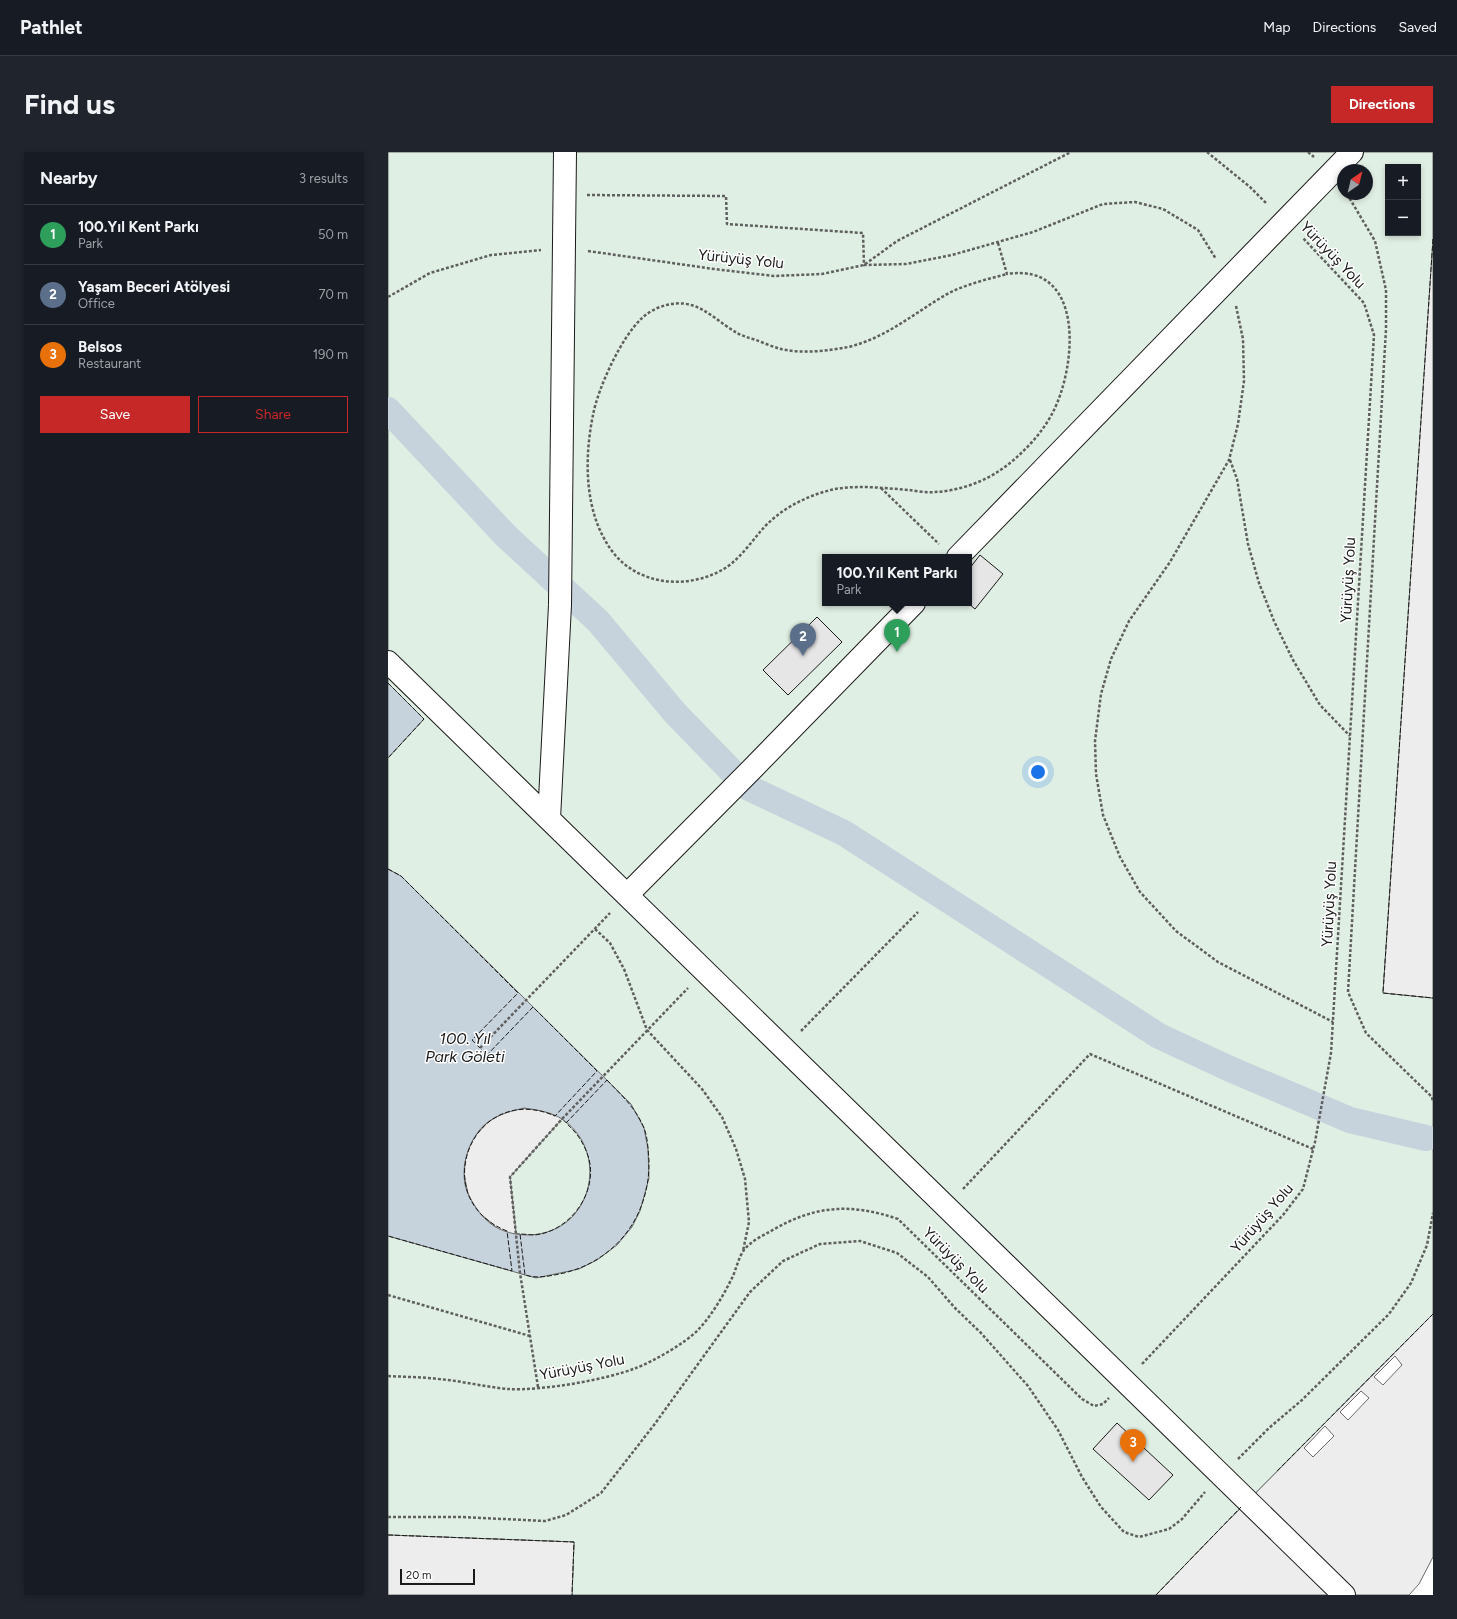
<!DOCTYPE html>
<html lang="en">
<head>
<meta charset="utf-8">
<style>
	body { margin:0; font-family:Figtree,sans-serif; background:#20242c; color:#f1f3f6 }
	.controls { position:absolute; right:12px; top:12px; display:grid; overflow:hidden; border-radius:0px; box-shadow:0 2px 6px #0003 }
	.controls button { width:36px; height:36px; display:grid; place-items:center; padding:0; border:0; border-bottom:1px solid #363941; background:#171b24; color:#f1f3f6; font:20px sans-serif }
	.compass { position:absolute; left:949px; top:12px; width:36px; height:36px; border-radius:50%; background:#171b24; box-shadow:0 2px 6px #0003; rotate:35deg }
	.scale { position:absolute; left:12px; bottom:10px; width:75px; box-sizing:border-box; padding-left:4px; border:2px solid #1a1a1a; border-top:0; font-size:11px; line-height:14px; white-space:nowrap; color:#1a1a1a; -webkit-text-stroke:3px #fff; paint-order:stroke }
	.you { position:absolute; left:650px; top:620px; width:14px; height:14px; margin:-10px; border:3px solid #fff; border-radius:50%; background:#1a73e8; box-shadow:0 0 0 6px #1a73e833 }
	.badge { display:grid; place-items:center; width:26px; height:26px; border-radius:50%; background:#c62828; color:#fff; font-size:13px; font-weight:700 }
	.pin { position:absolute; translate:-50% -33px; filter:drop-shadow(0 1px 2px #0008) }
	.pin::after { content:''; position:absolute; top:21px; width:14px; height:12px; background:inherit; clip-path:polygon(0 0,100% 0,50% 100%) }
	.popup { position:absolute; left:434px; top:402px; width:150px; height:52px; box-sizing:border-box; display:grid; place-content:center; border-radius:0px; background:#171b24; filter:drop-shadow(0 1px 3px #0005); font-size:13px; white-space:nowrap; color:#9ea1a6 }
	.popup b { font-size:15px; color:#f1f3f6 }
	.popup::after { content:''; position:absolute; left:50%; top:100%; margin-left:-8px; border:8px solid transparent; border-top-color:#171b24 }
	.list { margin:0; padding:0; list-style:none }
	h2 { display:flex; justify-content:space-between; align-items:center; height:52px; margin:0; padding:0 16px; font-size:17px }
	h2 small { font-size:13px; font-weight:400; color:#9ea1a6 }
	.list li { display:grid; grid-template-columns:26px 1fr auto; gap:12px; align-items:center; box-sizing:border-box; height:60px; padding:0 16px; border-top:1px solid #363941 }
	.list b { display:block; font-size:15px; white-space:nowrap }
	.list p { margin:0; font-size:13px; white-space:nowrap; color:#9ea1a6 }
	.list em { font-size:13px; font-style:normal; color:#9ea1a6 }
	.actions { display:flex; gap:8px; padding:12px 16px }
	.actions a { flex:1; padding:9px 0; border:1px solid #c62828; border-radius:0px; text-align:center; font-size:14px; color:#c62828 }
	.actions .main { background:#c62828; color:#fff }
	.map { position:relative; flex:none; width:1045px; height:1443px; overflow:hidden; border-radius:0px }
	header { display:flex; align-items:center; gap:24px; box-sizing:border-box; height:56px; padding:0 20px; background:#171b24; border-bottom:1px solid #363941 }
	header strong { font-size:19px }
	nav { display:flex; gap:22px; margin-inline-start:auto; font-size:14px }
	.intro { display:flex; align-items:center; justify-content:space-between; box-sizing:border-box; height:96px; padding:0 24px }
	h1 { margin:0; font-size:28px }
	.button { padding:10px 18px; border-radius:0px; background:#c62828; color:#fff; font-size:14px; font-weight:700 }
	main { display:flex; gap:24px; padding:0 24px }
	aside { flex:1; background:#171b24; border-radius:0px; box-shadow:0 2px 6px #0003 }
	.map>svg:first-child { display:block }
</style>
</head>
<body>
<header>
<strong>Pathlet</strong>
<nav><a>Map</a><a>Directions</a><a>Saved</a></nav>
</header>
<div class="intro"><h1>Find us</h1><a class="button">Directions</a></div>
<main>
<aside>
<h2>Nearby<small>3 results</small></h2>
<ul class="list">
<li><span class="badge" style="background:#2e9e5b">1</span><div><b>100.Yıl Kent Parkı</b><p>Park</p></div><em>50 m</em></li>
<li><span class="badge" style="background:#5c6f8a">2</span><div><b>Yaşam Beceri Atölyesi</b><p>Office</p></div><em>70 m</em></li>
<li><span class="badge" style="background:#e8710a">3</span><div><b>Belsos</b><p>Restaurant</p></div><em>190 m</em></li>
</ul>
<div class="actions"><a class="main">Save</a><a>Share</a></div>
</aside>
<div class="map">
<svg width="1045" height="1443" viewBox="0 0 1045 1443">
	<rect width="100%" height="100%" fill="#fff"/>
	<!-- green -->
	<path fill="#e0efe3" stroke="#6a6a6a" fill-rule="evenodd" d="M0,0H1045V87L1042,160L995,841L1045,846V1162L831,1378L768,1443H184L186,1390L0,1383ZM1000,15H1030V81H1000ZM955,18H979V42H955ZM437,405H581V451H437Z"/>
	<!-- parking -->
	<path fill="#ededed" stroke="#6a6a6a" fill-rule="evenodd" d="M1045,87V846L995,841Z
		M209,919L178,971L174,967L122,1025L128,1081L132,1082L137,1123L132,1121L106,1073L89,1059L80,1042L76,1022L78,1002L86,985L100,970L117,960L137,956L156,959L168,964Z
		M1045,1162V1405L1031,1432L1021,1443H768L831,1378ZM1007,1204L1014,1213L995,1233L986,1225ZM973,1239L981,1246L960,1268L952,1260ZM937,1274L946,1284L925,1305L916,1296Z
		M0,1383L186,1390L184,1443H0Z"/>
	<!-- water -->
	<path fill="#c6d2dc" stroke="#6a6a6a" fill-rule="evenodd" d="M0,531L36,567L0,606Z
		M0,717L13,724L243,952L256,976L260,997L261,1026L252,1059L244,1075L229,1093L209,1108L191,1117L148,1126L0,1084ZM136,956C150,958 163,960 174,967C206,988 211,1034 186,1063C167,1085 130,1089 106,1074C95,1067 87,1055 81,1044C69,1020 80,985 100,970C111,962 124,959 136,956Z"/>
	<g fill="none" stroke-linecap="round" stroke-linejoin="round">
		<!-- canal -->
		<path stroke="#c6d2dc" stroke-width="26" d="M0,258L118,384L210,469L287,561L359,635L456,681L771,884L842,917L962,968L1038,986"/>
	</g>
	<!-- building -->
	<path fill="#e6e6e6" stroke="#1a1a1a" d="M592,403L615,422L587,457L580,451H581V417Z
		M429,465L454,490L400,543L375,518Z
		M729,1271L785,1323L761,1348L705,1297Z"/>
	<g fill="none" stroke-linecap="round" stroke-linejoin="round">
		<!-- street casing -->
		<g stroke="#1a1a1a" stroke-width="24">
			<path id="street" d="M570,405L964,0
				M0,510L956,1443
				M161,667L172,453L177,0
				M239,743L365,616L526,451"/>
		</g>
		<!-- path -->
		<path stroke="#5f5f5f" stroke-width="2.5" stroke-dasharray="3 2" stroke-linecap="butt" d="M819,0L862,35L879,52
			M920,0L926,5
			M959,42L987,89L998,138V177L960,840L978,881L1044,945L1045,950
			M199,43L338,44L339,72L475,81L476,113L518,112L564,103L645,80L715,52L747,50L775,57L810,78L828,107
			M610,91L619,122C697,110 689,213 665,260C654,282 632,305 611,319C593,331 569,339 547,340C539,341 529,339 521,338C496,336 471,333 447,337C419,343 390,358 372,380C361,393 349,410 334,418C298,438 249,433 224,399C196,361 196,307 205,263C210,236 233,186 253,167C265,155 286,148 303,153C317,156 335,173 349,181C355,184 361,186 368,188C376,191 385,195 393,197C414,202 439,199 460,195C499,186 527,160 561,141C579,132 600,127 619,122
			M200,99L326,117L386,124L434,122L476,113L509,89L683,0
			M0,145L42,121L103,103L153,98
			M848,154L855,187L856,229L850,272L841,308L782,410L741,469L723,507L713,542L707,589L708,622L715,663L732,705L752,740L788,779L830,810L945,870
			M842,308L849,327L860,392L871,431L886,469L905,508L932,553L962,584
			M493,336L551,392
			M207,777L222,791L236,817L259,878L314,937L334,965L348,997L357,1027L361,1070L355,1099
			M413,879L530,760
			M92,896L222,761
			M575,1037L702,902L925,997
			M0,1143L142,1184
			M754,1212L895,1063L915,1037L927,990L943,901L986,183L976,151L915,86
			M0,1224C17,1225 34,1225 51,1227C74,1229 97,1235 120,1237C153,1239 217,1228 248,1216C266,1209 296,1192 310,1178C323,1164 334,1146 343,1128C348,1119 350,1106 356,1098C363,1089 374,1084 383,1079C427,1053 463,1051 510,1067L694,1247L706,1254L715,1252L721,1246
			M150,1235L132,1121L122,1025L174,967L300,836
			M850,1307L881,1276L914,1248L1001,1162L1023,1131L1039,1093L1045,1061
			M0,1365H74L157,1369L178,1363L213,1341L266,1273L362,1140L395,1109L432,1092L472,1089L509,1101L540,1125L567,1156L593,1181L640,1234L670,1278L694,1325L713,1355L736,1380L751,1385L781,1377L794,1367L817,1340"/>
		<!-- street -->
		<use href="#street" stroke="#fff" stroke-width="22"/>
		<!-- fence -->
		<path stroke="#1a1a1a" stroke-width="1" stroke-dasharray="5 2" stroke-linecap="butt" d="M1045,87L995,841L1045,846
			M0,531L36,567L0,606
			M0,717L13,724L130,841L84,888L99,903L145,855L209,919L167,964C85,928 37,1047 119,1079L124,1119L0,1084
			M219,928C233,943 248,956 256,976C260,986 260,998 261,1009C262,1063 229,1108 176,1121C162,1124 150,1127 137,1123L132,1082C137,1082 142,1083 147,1083C184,1079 213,1036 199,1001C194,988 188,980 178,971Z
			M889,1319L1045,1162
			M0,1383L186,1390L184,1443
			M768,1443L853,1355"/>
	</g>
	<g text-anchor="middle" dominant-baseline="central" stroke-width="3" stroke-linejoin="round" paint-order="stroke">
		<!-- street labels -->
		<g font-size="15" fill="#1a1a1a" stroke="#fff">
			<text transform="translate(945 103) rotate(46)">Yürüyüş Yolu</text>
			<text transform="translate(353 107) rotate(6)">Yürüyüş Yolu</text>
			<text transform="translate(960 428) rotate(-87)">Yürüyüş Yolu</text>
			<text transform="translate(941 752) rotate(-87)">Yürüyüş Yolu</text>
			<text transform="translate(874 1066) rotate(-49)">Yürüyüş Yolu</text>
			<text transform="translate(568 1108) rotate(45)">Yürüyüş Yolu</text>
			<text transform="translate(194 1215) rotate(-11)">Yürüyüş Yolu</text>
		</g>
		<!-- water labels -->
		<g font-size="16" font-style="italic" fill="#1a1a1a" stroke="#fff">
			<text x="77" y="886">100. Yıl<tspan x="77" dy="18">Park Göleti</tspan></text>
		</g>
	</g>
</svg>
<div class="controls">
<button>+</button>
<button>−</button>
</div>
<svg class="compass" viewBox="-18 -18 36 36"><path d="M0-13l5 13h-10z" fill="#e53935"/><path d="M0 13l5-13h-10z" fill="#9ea1a6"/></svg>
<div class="scale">20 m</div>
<div class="you"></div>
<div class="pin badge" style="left:509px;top:500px;background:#2e9e5b">1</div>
<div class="popup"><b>100.Yıl Kent Parkı</b>Park</div>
<div class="pin badge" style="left:415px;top:504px;background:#5c6f8a">2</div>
<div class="pin badge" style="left:745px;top:1310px;background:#e8710a">3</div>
</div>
</main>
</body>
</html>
